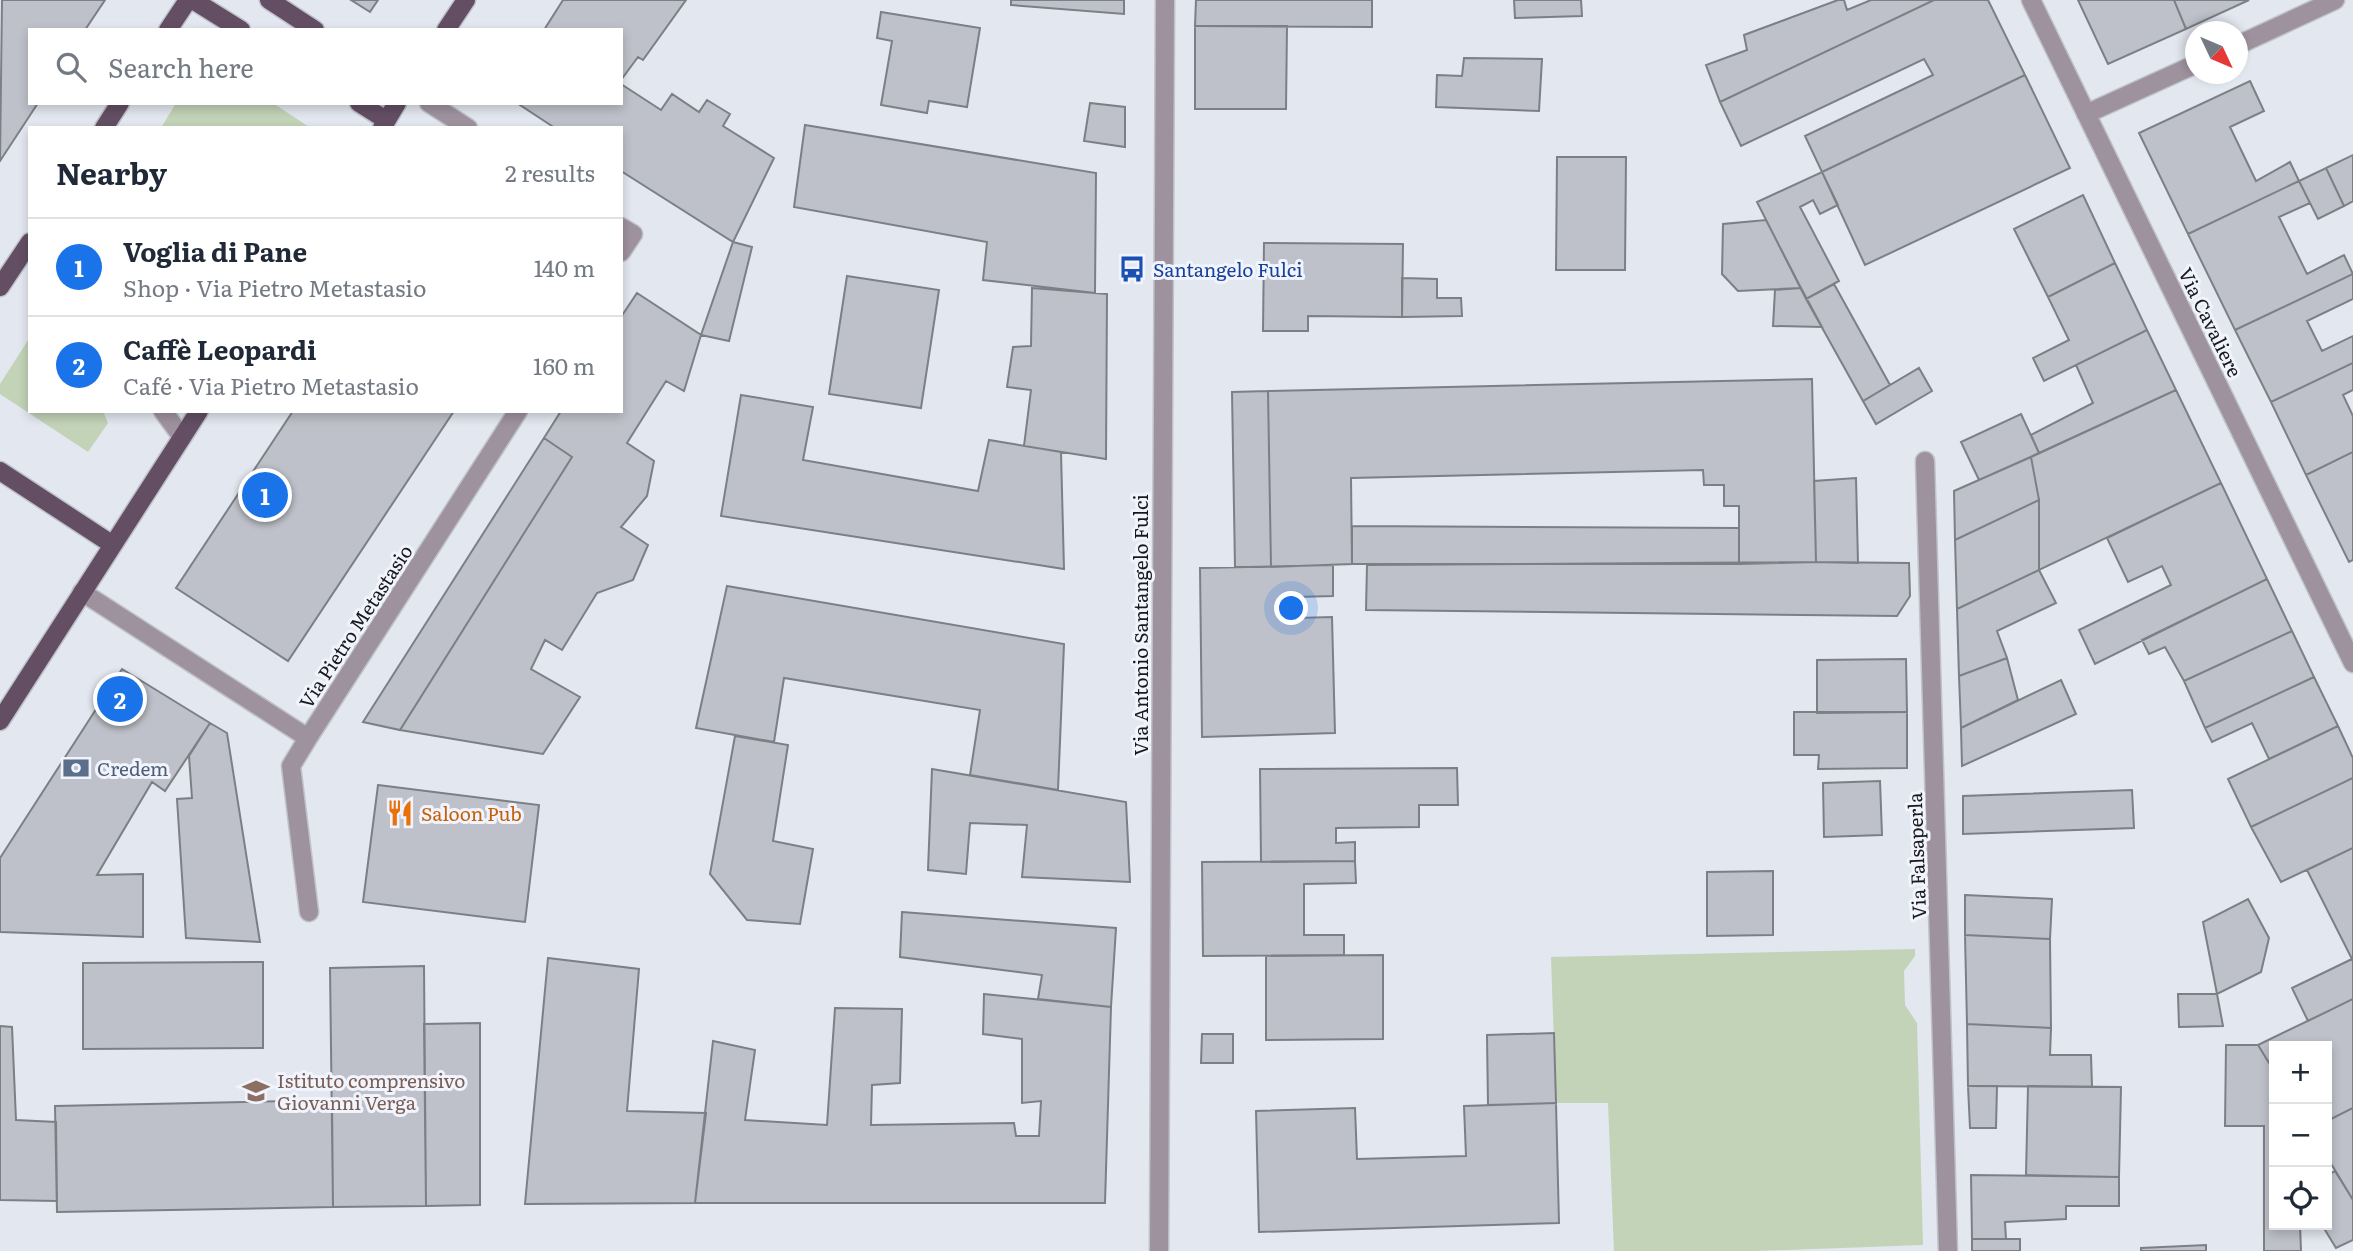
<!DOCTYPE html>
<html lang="en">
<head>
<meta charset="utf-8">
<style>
	body { margin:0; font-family:Literata,serif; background:#f6f6f7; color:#1f2937 }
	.controls { position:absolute; right:21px; bottom:21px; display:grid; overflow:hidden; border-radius:0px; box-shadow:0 4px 10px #0003 }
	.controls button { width:63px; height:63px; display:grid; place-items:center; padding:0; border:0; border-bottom:2px solid #e0e1e3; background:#fff; color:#1f2937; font:35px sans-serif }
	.compass { position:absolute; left:2185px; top:21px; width:63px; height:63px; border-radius:50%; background:#fff; box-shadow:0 4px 10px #0003; rotate:134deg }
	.you { position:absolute; left:1292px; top:609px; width:24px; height:24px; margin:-18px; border:5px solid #fff; border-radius:50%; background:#1a73e8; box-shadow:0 0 0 10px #1a73e833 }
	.badge { display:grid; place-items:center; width:46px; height:46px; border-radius:50%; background:#1a73e8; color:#fff; font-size:23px; font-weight:700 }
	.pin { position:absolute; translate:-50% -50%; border:4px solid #fff; box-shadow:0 2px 7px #0006 }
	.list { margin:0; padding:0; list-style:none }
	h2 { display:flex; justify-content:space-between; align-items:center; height:91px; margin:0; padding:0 28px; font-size:30px }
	h2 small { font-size:23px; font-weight:400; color:#747a83 }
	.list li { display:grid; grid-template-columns:46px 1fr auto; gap:21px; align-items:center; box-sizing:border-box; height:98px; padding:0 28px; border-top:2px solid #e0e1e3 }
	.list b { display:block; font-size:26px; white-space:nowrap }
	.list p { margin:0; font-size:23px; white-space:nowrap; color:#747a83 }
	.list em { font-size:23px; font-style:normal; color:#747a83 }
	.icon { flex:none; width:38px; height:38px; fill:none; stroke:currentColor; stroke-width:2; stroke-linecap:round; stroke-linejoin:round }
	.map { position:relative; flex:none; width:2353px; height:1251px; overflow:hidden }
	.search { position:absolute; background:#fff; box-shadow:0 4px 10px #0003; left:28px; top:28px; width:595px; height:77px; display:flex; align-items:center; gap:18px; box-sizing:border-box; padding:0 24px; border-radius:0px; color:#747a83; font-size:26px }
	.panel { position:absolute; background:#fff; box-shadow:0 4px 10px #0003; left:28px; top:126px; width:595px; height:287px; border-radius:0px }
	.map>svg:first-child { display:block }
</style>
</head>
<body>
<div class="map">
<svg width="2353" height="1251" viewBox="0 0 2353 1251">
	<rect width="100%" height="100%" fill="#e3e7ef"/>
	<!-- green -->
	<path fill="#c2d3b7" d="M176,103H273L309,127L161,128Z
		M30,337V411H103L108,423L88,452L0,394V384Z
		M1915,949V956L1904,971L1905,1005L1917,1023L1923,1245L1755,1251H1614L1608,1103H1556L1551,957Z"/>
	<!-- building -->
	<path fill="#bec1c9" stroke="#7c7f86" stroke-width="2" d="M2,0H105L85,30H30V103H38L0,161Z
		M351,0H378L370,12Z
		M563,0H686L643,60L638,57L621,80V30H544Z
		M1011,0H1124V14L1011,5Z
		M1196,0H1372V27L1195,26Z
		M1514,0H1581L1582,16L1515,18Z
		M1838,0H1844L1847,10L1871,0H1934L1720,102L1706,65L1747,50L1744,35Z
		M1934,0H1988L2025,75L1822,172L1805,136L1933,75L1924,59L1741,146L1720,102Z
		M2078,0H2174L2186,29L2108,64Z
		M2174,0H2249L2186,29Z
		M881,12L980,28L967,107L929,101L927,113L881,105L892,41L877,38Z
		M1195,26H1287L1286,109H1195Z
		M1464,58L1542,59L1539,111L1436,107L1437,75L1462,76Z
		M2025,75L2070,168L1865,265L1822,172Z
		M2250,81L2264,111L2230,127L2256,181L2290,162L2299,181L2188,234L2139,133Z
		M621,84L661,110L672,94L699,112L707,100L730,114L723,126L774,158L733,242L621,171V128H555L517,103H621Z
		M1090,103L1125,107V147L1084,141Z
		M805,125L1096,173L1095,293L983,280L987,242L794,207Z
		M2353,155V201L2344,206L2326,168Z
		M1557,157H1626L1625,270H1556Z
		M2326,168L2344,206L2318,219L2299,181Z
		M1822,172L1838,205L1820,214L1813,200L1800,207L1839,281L1806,299L1757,202Z
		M2299,181L2310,203L2279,217L2307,274L2344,255L2353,274L2235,330L2188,234Z
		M2083,195L2115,263L2048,297L2014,229Z
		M1766,220L1801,288L1738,291L1722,274L1723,224Z
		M733,242L752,247L729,341L701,335Z
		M1264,243L1403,244L1402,317L1308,316V331H1263Z
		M2115,263L2147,330L2044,381L2033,358L2069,340L2048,297Z
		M2353,274V299L2307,321L2322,351L2353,336V363L2271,402L2235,330Z
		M847,276L939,290L921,408L829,394Z
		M1402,278L1437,279V298H1461L1462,316L1402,317Z
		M1834,284L1890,385L1863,401L1806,299Z
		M1032,288L1107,294L1106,459L1024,446L1031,390L1007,387L1013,347L1031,346Z
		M1801,288L1822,327L1773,326L1775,290Z
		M637,293L701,335L684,391L666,381L627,443L654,461L647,496L621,527L648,545L633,580L597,593L562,650L545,640L531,669L580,697L543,754L400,730L572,457L544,438L561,411H621V317Z
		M2147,330L2176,390L2039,453L2031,435L2093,403L2076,365Z
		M2353,363V390L2343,395L2353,416V452L2306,475L2271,402Z
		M1919,368L1932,391L1876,424L1863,401Z
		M1812,379L1816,562L1739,564V506H1724V485H1704L1703,470L1351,478L1352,564L1271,567L1268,391Z
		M2176,390L2221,483L2039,570V500L2031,457Z
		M1268,391L1271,567H1235L1232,392Z
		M741,395L813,407L803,460L978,491L989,440L1061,452L1064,569L721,516Z
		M293,411H454L288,661L176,588Z
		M2021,414L2039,453L1979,480L1961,442Z
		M544,438L572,457L400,730L363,722Z
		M2353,452V560L2349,562L2306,475Z
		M2031,457L2039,500L1955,540L1954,491Z
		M1856,478L1858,563L1816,562L1814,481Z
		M2221,483L2267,579L2095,664L2079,630L2171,585L2162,566L2128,582L2107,538Z
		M2039,500V570L1957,609L1955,540Z
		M1352,526L1739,528V564H1352Z
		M1816,562L1909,563L1910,596L1897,616L1366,610L1367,565Z
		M1333,565V596L1296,597V618L1332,617L1335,733L1202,737L1200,568Z
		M2039,570L2056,603L1997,631L2007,658L1959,676L1957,609Z
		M2267,579L2292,631L2184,681L2165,647L2149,654L2142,640Z
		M727,586L1064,644L1058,790L970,775L980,710L784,678L774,742L696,728Z
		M2292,631L2314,677L2205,728L2184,681Z
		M2007,658L2018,700L1961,728L1959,676Z
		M1906,659L1907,712L1817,713V660Z
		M122,669L210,723L165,791L152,782L97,875L143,874V937L0,932V858Z
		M2314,677L2338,726L2269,759L2252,723L2212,742L2205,728Z
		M2061,680L2076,714L1962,766L1961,728Z
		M1794,712H1907V768L1818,769L1819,755H1794Z
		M210,723L227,733L260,942L186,938L177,799L192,798L189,756Z
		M2338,726L2353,758V778L2251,827L2228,779Z
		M735,736L788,745L773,841L813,849L800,924L747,920L710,874Z
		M1457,768L1458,805H1419V827L1336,828V843L1355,842V861L1261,862L1260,769Z
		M932,769L1126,802L1130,882L1022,877L1027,825L970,823L966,874L928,870Z
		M2353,778V848L2281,882L2251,827Z
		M1880,781L1882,835L1824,837L1823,783Z
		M378,785L539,805L525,922L363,902Z
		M2132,790L2134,828L1963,834V796Z
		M2353,848V999L2308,1021L2292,988L2352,959L2307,870Z
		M1355,861L1356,883L1304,884V935H1344V955L1203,956L1202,862Z
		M1773,871V935L1707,936V872Z
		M1965,895L2052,899L2050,939L1965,935Z
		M2248,899L2269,938L2261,972L2217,994L2203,922Z
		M902,912L1116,928L1111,1007L1038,999L1042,975L900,957Z
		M1965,935L2050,939L2051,1028L1967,1024Z
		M1383,955V1039L1266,1040V956Z
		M548,958L639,969L627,1111L706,1113L695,1203L525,1204Z
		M263,962V1048L83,1049V963Z
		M424,966L426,1206L333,1207L330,968Z
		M984,994L1111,1007L1105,1203H695L713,1041L755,1050L745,1120L827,1125L835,1008L902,1009L900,1083L872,1085L871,1125L1014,1123L1016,1136H1039L1041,1101L1022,1103V1039L983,1034Z
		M2178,994H2217L2223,1026L2179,1027Z
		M2353,999V1108L2327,1121V1046H2274V1071L2258,1045Z
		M480,1023V1205L426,1206L424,1024Z
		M1967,1024L2051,1028L2050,1055H2091L2092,1087L1968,1086Z
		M0,1026L12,1027L16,1120L56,1122L57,1201L0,1200Z
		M1554,1033L1556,1103L1488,1105L1487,1035Z
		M1202,1034H1233V1063H1201Z
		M2226,1045H2258L2274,1071V1225H2300L2301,1251H2264V1126H2225Z
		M1968,1086H1997L1996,1128H1970Z
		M2028,1086L2121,1087L2119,1177L2026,1175Z
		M332,1100L333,1207L57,1212L55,1106Z
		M1556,1103L1559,1223L1259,1232L1256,1111L1355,1108L1357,1159L1466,1156L1464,1106Z
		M2353,1108V1200L2327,1157V1121Z
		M2335,1171L2353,1200V1240L2336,1248L2322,1225H2327V1175Z
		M1971,1175L2119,1177V1206H2066V1219L2005,1222L2006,1239H1972Z
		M1972,1239H2020V1251H1972Z
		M2206,1245V1251H2141V1248Z"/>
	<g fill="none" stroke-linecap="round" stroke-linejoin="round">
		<!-- minor casing -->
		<g stroke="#bec2c9" stroke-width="21">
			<path id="minor" d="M2031,0L2353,663
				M2238,45L2335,0
				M429,103L468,128
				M2086,114L2196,64
				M621,227L633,234L621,252
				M163,411L182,437
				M1925,461L1948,1251
				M82,592L308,738L518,411
				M308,738L291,766L309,912
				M1159,1251L1165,0"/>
		</g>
		<!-- major casing -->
		<g stroke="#bec2c9" stroke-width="21">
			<path id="major" d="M193,0L241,30
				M269,0L315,30
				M168,30L188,0
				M446,30L466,0
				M359,103L386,120
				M104,128L120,103
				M382,128L397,103
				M0,287L30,242
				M0,471L113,545
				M0,721L199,411"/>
		</g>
		<!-- minor -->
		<use href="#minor" stroke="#9f929f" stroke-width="18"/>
		<!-- major -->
		<use href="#major" stroke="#634e64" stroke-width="18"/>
	</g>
	<!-- icons -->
	<defs>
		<g id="bus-bare" transform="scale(2.1)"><path d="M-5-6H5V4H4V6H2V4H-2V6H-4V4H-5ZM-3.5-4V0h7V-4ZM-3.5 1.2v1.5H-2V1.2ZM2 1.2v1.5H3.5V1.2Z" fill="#1a4fb4" stroke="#f1f4fd" stroke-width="2.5" paint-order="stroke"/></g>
		<g id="bank-bare" transform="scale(2.1)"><path d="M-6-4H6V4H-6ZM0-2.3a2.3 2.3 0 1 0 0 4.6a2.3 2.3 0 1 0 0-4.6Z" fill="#5c6f8a" stroke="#f1f4fd" stroke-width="2.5" paint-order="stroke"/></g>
		<g id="restaurant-bare" transform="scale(2.1)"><path d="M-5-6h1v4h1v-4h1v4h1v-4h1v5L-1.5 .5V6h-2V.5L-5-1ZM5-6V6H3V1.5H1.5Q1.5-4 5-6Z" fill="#e8710a" stroke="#f1f4fd" stroke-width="2.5" paint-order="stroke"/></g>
		<g id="school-bare" transform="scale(2.1)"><path d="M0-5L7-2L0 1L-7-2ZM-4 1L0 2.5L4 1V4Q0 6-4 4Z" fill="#8d6e63" stroke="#f1f4fd" stroke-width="2.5" paint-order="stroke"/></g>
	</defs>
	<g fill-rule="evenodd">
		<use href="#bus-bare" x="1132" y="269"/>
		<use href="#bank-bare" x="76" y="768"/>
		<use href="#restaurant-bare" x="400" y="813"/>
		<use href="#school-bare" x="256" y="1091"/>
	</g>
	<g text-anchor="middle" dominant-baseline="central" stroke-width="6" stroke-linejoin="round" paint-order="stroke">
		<!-- transit labels -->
		<g font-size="19" fill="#164399" stroke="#f1f4fd" text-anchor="start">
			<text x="1153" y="269">Santangelo Fulci</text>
		</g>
		<!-- street labels -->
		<g font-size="19" fill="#18191c" stroke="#f1f4fd">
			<text transform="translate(2211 322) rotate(64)">Via Cavaliere</text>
			<text transform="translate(1140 625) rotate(-90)">Via Antonio Santangelo Fulci</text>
			<text transform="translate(355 626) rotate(-57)">Via Pietro Metastasio</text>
			<text transform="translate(1916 856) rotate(-92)">Via Falsaperla</text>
		</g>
		<!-- service labels -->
		<g font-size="19" fill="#4e5e75" stroke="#f1f4fd" text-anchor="start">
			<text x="97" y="768">Credem</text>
		</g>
		<!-- food labels -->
		<g font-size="19" fill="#c56008" stroke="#f1f4fd" text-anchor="start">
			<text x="421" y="813">Saloon Pub</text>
		</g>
		<!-- education labels -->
		<g font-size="19" fill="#785e54" stroke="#f1f4fd" text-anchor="start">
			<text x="277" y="1080">Istituto comprensivo<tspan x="277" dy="22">Giovanni Verga</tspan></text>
		</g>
	</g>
</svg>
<div class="controls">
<button>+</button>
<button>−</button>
<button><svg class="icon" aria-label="locate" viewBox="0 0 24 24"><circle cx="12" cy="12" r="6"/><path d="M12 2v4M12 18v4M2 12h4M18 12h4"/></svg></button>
</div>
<svg class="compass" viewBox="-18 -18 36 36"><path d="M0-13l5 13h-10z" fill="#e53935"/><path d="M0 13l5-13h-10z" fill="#747a83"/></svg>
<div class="you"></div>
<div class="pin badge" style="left:265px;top:495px">1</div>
<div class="pin badge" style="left:120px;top:699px">2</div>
<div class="search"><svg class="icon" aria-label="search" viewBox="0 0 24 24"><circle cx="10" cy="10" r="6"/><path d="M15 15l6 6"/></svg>Search here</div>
<section class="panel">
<h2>Nearby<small>2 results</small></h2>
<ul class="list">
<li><span class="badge">1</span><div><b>Voglia di Pane</b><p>Shop · Via Pietro Metastasio</p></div><em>140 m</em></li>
<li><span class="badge">2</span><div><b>Caffè Leopardi</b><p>Café · Via Pietro Metastasio</p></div><em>160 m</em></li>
</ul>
</section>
</div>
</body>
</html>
